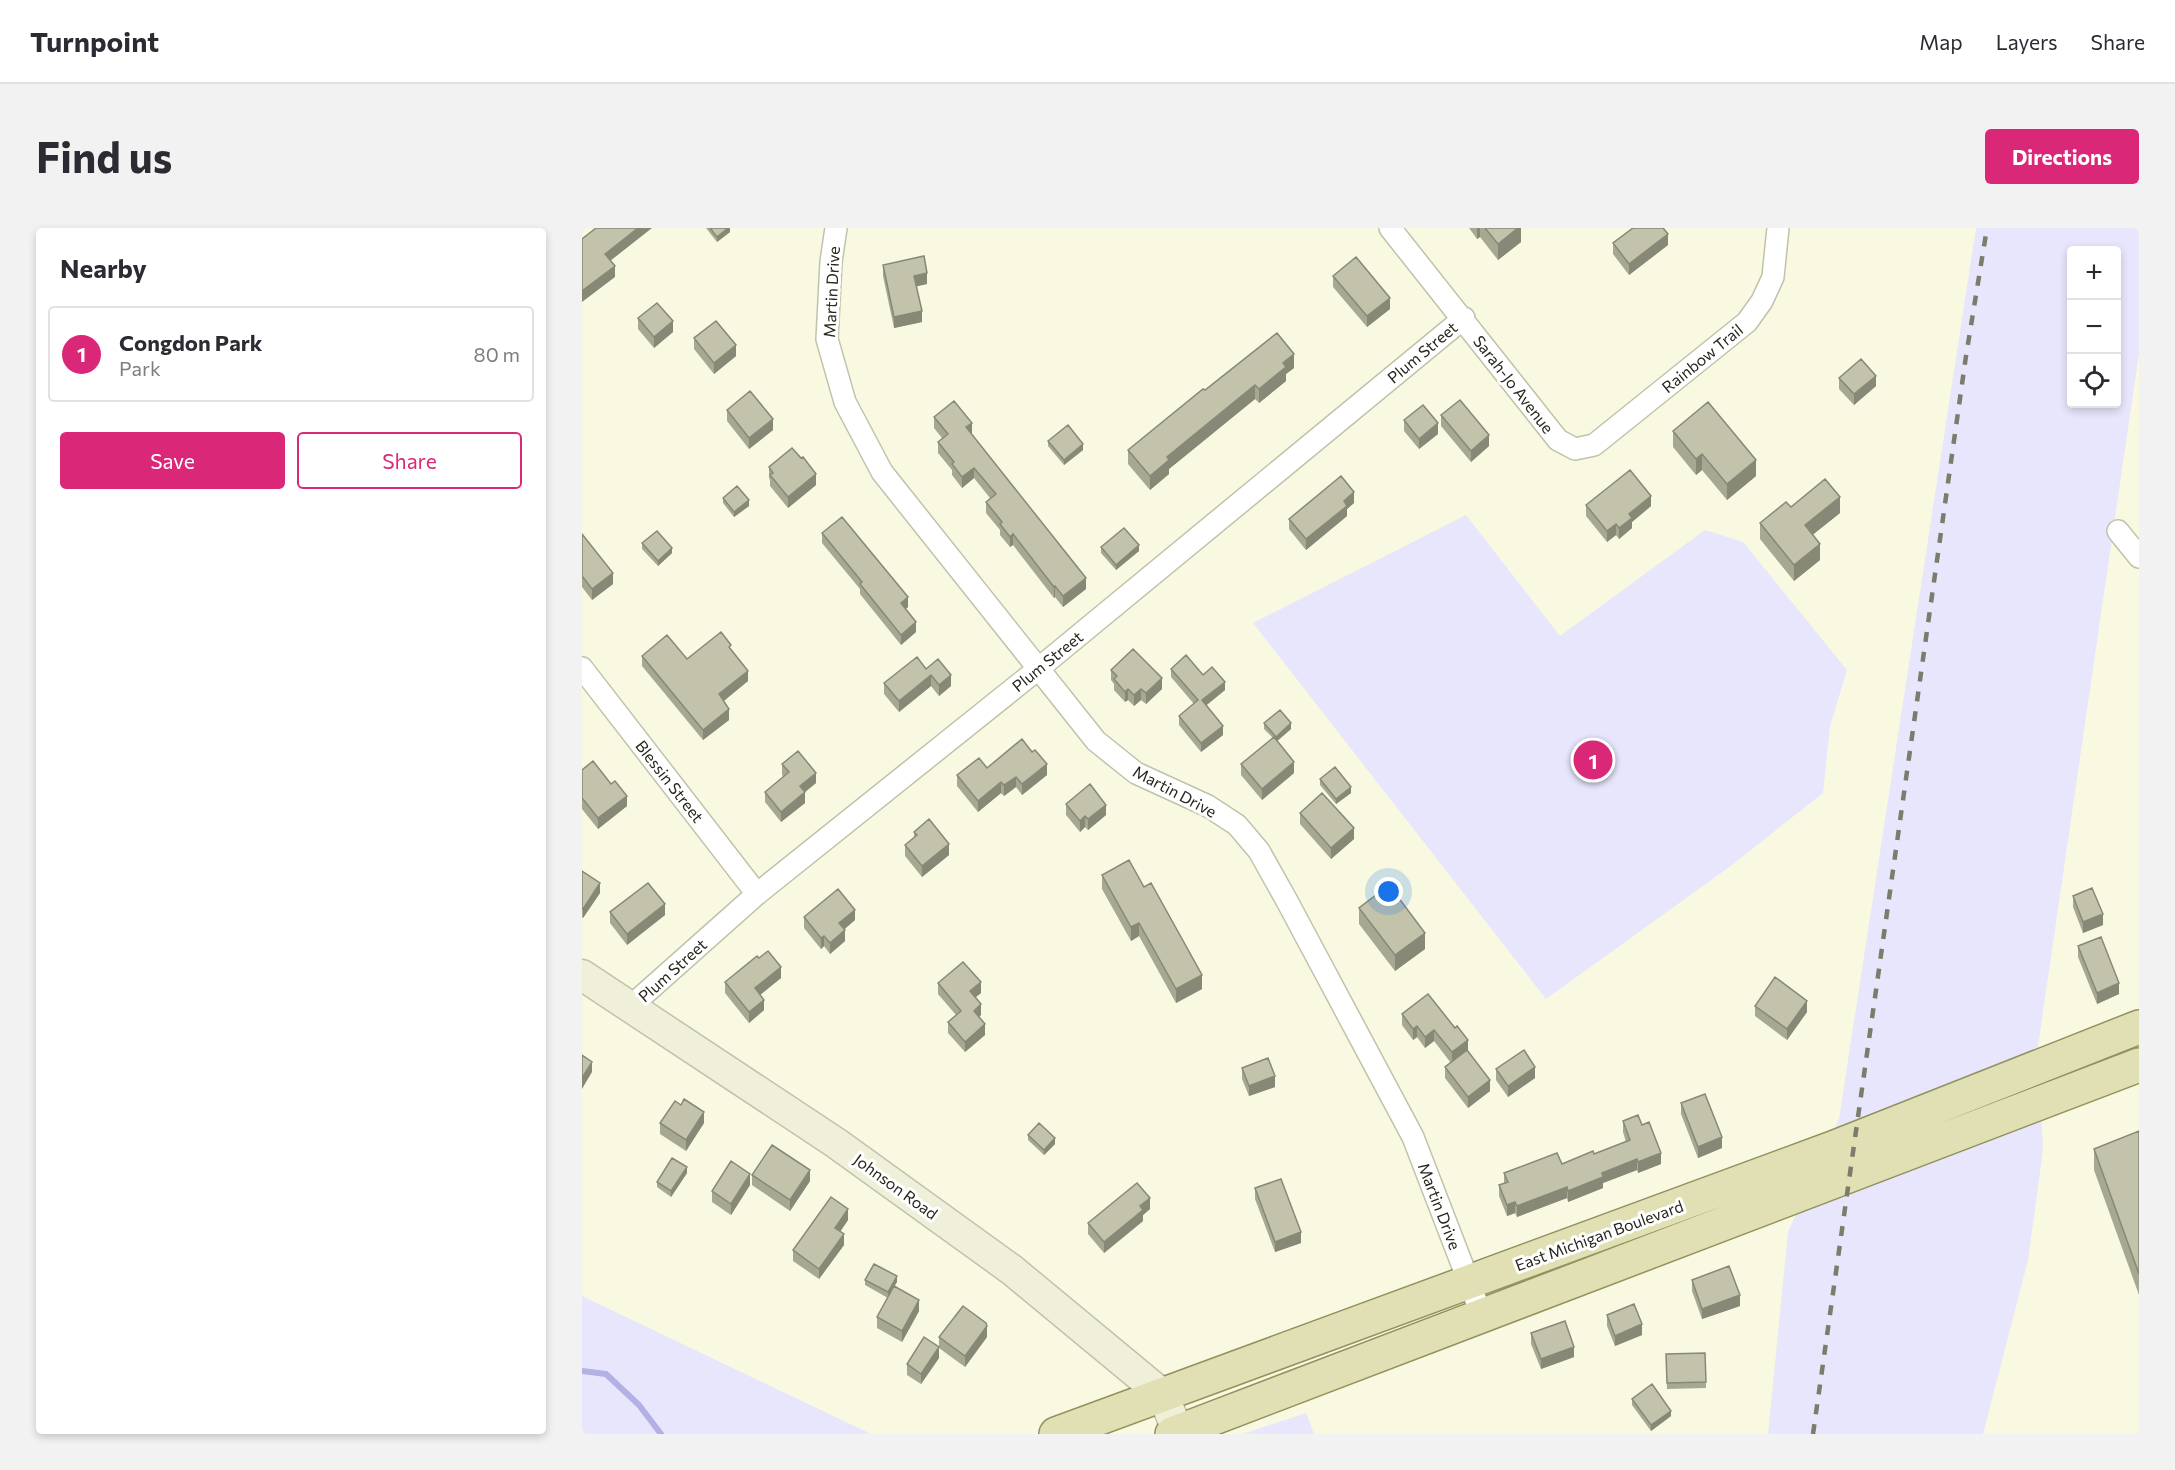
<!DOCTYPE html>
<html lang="en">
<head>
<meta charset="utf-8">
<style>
	body { margin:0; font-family:Commissioner,sans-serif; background:#f2f2f3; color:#2b2b33 }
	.controls { position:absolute; right:18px; top:18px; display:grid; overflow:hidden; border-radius:6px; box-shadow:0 3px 9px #0003 }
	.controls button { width:54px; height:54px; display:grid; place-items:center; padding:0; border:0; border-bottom:2px solid #e1e1e2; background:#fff; color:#2b2b33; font:30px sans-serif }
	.you { position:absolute; left:807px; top:664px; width:21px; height:21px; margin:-15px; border:4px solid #fff; border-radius:50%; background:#1a73e8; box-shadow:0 0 0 9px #1a73e833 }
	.badge { display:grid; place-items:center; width:39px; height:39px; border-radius:50%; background:#db2777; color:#fff; font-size:20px; font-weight:700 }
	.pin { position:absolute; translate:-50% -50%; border:3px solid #fff; box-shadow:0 2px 6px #0006 }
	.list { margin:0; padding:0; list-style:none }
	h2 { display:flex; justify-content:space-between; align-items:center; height:78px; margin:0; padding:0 24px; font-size:26px }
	h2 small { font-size:20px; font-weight:400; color:#7c7c81 }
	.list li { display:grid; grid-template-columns:39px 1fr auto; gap:18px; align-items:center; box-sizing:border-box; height:96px; margin:0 12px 12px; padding:0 12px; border:2px solid #e1e1e2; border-radius:6px }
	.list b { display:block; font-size:22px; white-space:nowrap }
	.list p { margin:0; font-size:20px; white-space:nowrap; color:#7c7c81 }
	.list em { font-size:20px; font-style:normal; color:#7c7c81 }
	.actions { display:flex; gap:12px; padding:18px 24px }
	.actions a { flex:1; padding:14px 0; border:2px solid #db2777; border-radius:6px; text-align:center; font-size:21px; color:#db2777 }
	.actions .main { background:#db2777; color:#fff }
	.icon { flex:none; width:33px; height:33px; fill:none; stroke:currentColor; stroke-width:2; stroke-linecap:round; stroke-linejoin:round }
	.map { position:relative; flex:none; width:1557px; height:1206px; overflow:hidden; border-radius:6px }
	header { display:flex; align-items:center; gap:36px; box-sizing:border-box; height:84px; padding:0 30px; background:#fff; border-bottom:2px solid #e1e1e2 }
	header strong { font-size:28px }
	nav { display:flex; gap:33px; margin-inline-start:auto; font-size:21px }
	.intro { display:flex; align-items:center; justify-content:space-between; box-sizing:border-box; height:144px; padding:0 36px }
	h1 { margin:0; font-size:42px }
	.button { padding:15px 27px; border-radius:6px; background:#db2777; color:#fff; font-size:21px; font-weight:700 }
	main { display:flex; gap:36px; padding:0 36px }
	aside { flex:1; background:#fff; border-radius:6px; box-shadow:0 3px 9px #0003 }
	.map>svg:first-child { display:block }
</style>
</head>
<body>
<header>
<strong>Turnpoint</strong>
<nav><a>Map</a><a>Layers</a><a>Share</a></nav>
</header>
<div class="intro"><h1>Find us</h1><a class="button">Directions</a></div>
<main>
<aside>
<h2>Nearby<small></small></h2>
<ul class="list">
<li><span class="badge">1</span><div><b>Congdon Park</b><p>Park</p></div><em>80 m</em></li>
</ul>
<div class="actions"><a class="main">Save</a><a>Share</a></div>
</aside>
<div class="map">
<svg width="1557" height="1206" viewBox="0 0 1557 1206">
	<rect width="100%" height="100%" fill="#f8f9e0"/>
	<!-- green -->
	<path fill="#e7e6fc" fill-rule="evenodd" d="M1394,0H1557V125L1456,818L1461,922L1446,1032L1401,1206H1186L1206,1004L1257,891ZM1490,22H1534V176H1490Z
		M884,287L978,408L1123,302L1161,314L1265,442L1248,498L1241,565L1150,637L964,771L671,395Z
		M0,1068L289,1206H0Z
		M724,1185L732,1206H661Z"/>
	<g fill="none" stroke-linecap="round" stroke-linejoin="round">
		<!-- stream -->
		<path stroke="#b3b0e3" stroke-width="6" d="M0,1143L24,1146L57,1177L79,1206"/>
		<!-- street casing -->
		<g stroke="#c1c2aa" stroke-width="24">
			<path id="street" d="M254,0L249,34L245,111L263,174L300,244L514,513L554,545L626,578L655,597L677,623L705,673L831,909L900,1088
				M808,0L976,212L993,221L1012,217L1165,94L1180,73L1191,49L1196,0
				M1536,303L1557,329
				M0,440L175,666
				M49,778L175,666L456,441L882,90"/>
		</g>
		<!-- secondary casing -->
		<g stroke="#c1c2aa" stroke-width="33">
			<path id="secondary" d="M0,747L254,915L430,1042L581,1167L596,1204"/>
		</g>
		<!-- primary casing -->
		<g stroke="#92925f" stroke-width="36">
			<path id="primary" d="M474,1206L1248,921L1557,799
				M590,1206L1557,837"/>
		</g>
		<!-- street -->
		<use href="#street" stroke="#fff" stroke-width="21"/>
		<!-- secondary -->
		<use href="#secondary" stroke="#f0f0da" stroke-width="30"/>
		<!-- primary -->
		<use href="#primary" stroke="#e0e0b4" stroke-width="33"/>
		<!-- rail -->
		<path stroke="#7b7c6c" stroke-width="4.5" stroke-dasharray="10 10" stroke-linecap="butt" d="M1231,1206L1384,128L1405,0"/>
	</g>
	<!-- wall -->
	<path fill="#a7a892" d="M124,0H148V4L135,14Z
		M887,0H939V14L916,32L898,9L895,11Z
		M1031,15L1086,17L1047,47L1031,26Z
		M301,37L345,56L334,58L340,94L312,100L301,48Z
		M751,48L808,81L785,99L751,59Z
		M56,90L91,104L72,120L56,101Z
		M112,110L154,128L132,146L112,121Z
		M712,140L704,146V153L677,175L673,171L587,241V246L568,262L546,236V222L623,162Z
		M1257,150L1294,158L1272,177L1257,161Z
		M145,182L191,202L167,221L145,193Z
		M859,187L907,218L889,234L859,198Z
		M352,189L390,206L504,361L481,379L473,369L472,370L431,317L428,319L418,307V302L404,285V274L408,270L392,250L380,260L370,247V242L356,225V214L360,210L352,200Z
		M822,192L856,206L837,221L822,203Z
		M1091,203L1174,248L1145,272L1120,242L1114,247L1091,219Z
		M466,213L501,222L482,237L466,218Z
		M187,239L234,257L206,280L188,258V252L187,250Z
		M141,270L167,278L152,289L141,275Z
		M772,275L765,281V288L724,322L707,301V291Z
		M1004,277L1069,278L1050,294V300L1037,311L1034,307L1025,314L1004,288Z
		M1209,279L1258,285L1231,306L1238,332L1212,353L1178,311V295Z
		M240,305L326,379L323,381L334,404L319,417L278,366V361L240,315Z
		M0,306L31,356L10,372L0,359Z
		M60,315L90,325L76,338L60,321Z
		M519,319L557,323L534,342L519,325Z
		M149,422L166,453L141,473L147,492L121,512L60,438V428L105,431Z
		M344,441L369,458L357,468L349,458L317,484L302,466V455Z
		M589,441L621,447L643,462L624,477L641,507L619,524L597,497V488L612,476L589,449Z
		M529,442L580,461L564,476L559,472L552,478L546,472L543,474L532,462V456L529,452Z
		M682,495L709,501L695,513L712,545L680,572L659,547V536L691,510L682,501Z
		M200,536L234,555L223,564V575L199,594L183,574V564L202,549L200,547Z
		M0,542L29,556L45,578L16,601L0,581Z
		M375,547H465L440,567L434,559L422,568L419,565L396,584L375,558Z
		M738,551L769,565L754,576L738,557Z
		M484,576L524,587L506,602L503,599L498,604L484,587Z
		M718,585L772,611L749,631L718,596Z
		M332,604L367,627L340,649L323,628V617L332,610Z
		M0,643L18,665L1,690L0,689Z
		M520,647L620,761L594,775L557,708L549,713L520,661Z
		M1491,668L1521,697L1501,705L1491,679Z
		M777,680L843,721L813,743L777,696Z
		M28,684L83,687L45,717L28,695Z
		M222,689L273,692L262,701L263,713L248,726L242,718L239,721L222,700Z
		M1496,718L1537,766L1515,776L1496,729Z
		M177,730L199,750L178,767L182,782L167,795L143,765V754Z
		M356,755L399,765L393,769L399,787L397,789L403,807L383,824L366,805V794L374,787L356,766Z
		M846,766L886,823L908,863L886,880L863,850V839L869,835L852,813L843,820L835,809L831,812L820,797V786Z
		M1173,778L1225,784L1205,812L1173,788Z
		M660,840L693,859L667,868L660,851Z
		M914,841L953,850L926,869L914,852Z
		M1099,875L1140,920L1116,930L1099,886Z
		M99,877L122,895L104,923L78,906V895Z
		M1041,893L1060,897L1079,936L1056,945L1055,942L1021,955V960L986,974L985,970L935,989L933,985L925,988L917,968V957L922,955V945L980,936L1012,926L1044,914L1041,904Z
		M1557,903V1067L1512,942V921Z
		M446,907L473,916L462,927L446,912Z
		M105,945L89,969L75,959V954Z
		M170,947L228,953L208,983L170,957Z
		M168,957L149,987L130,974V963Z
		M673,960L719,1015L693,1024L673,971Z
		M568,981L561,987V993L522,1025L506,1006V995Z
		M266,992L258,1004L262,1017L237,1051L211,1033V1022Z
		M283,1052L315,1054L312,1058L337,1083L320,1114L295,1100V1089L306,1070L283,1057Z
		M1110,1052L1158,1078L1120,1091L1110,1063Z
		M1025,1087L1060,1107L1033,1118L1025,1098Z
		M949,1105L992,1129L959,1141L949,1116Z
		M357,1109H405L383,1139L357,1120Z
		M1123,1125L1124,1160L1085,1161L1084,1126Z
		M357,1130L339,1156L325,1147V1136Z
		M1050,1171L1089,1188L1069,1203L1050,1177Z"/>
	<!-- shaded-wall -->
	<path fill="#887" d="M56,0H70L23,37V26Z
		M146,0H148V4L135,14V9Z
		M895,0H898V9L895,11Z
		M936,0H939V14L916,32V16Z
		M1086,6V17L1047,47V36Z
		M33,38V49L0,74V63Z
		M345,45V56L332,59V48Z
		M808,70V81L785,99V88Z
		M340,83V94L312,100V89Z
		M91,93V104L72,120V109Z
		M154,117V128L132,146V135Z
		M712,126V140L704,146V153L677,175V161L701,135Z
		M1294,148V158L1272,177V166Z
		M673,157V171L587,241V246L568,262V248L585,229Z
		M191,191V202L167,221V210Z
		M390,195V206L384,210V199Z
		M856,195V206L837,221V211Z
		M907,207V218L889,234V223Z
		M501,216V222L482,237V232Z
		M1120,226V242L1114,247V231Z
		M1174,232V248L1145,272V256Z
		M392,240V250L380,260V249Z
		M234,246V257L206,280V269Z
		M772,264V275L765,281V288L724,322V311L762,273Z
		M1069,268V278L1050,294V300L1037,311V300L1047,286Z
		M1258,269V285L1223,313V297Z
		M167,272V278L152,289V284Z
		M1034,296V307L1025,314V303Z
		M431,306V317L428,319V309Z
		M1238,316V332L1212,353V337Z
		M557,317V323L534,342V337Z
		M90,320V325L76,338V333Z
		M31,345V356L10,372V361Z
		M504,350V361L481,379V368Z
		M473,358V369L472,370V359Z
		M326,369V379L319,385V375Z
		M334,394V404L319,417V407Z
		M166,443V453L137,477V466Z
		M349,447V458L317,484V473Z
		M369,447V458L357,468V457Z
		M580,450V461L564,476V465Z
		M643,454V462L620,481V472Z
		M546,461V472L543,474V464Z
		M559,461V472L552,478V467Z
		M147,481V492L121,512V502Z
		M709,495V501L694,514V509Z
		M641,498V507L619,524V515Z
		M712,534V545L680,572V561Z
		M465,536V547L440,567V556Z
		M234,545V555L223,564V575L199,594V584L218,558Z
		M434,549V559L422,568V557Z
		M419,554V565L396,584V573Z
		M769,559V565L754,576V571Z
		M45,568V578L16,601V590Z
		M524,577V587L506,602V591Z
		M503,588V599L498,604V593Z
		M772,600V611L749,631V620Z
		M367,616V627L340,649V638Z
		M18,655V665L1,690V681Z
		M83,676V687L45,717V706Z
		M273,682V692L257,706V695Z
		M1521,686V697L1501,705V694Z
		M557,695V708L549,713V699Z
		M263,702V713L248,726V715Z
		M843,705V721L813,743V727Z
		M242,708V718L239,721V710Z
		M199,739V750L173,771V760Z
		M620,747V761L594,775V761Z
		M399,754V765L388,774V763Z
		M1537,755V766L1515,776V765Z
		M182,772V782L167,795V784Z
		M1225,773V784L1205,812V801Z
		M399,776V787L392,794V783Z
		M403,796V807L383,824V814Z
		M835,798V809L831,812V801Z
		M852,802V813L843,820V809Z
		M886,812V823L870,835V824Z
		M10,834V844L0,861V850Z
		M953,839V850L926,869V858Z
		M693,848V859L667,868V858Z
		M908,852V863L886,880V869Z
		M122,884V895L104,923V912Z
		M1140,909V920L1116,930V919Z
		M473,910V916L462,927V922Z
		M1079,925V936L1056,945V934Z
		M1055,931V942L1021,955V960L986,974V963L1020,945Z
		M105,939V945L89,969V963Z
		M228,942V953L208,983V972Z
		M168,946V957L149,987V976Z
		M985,959V970L935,989V978Z
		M568,970V981L561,987V993L522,1025V1014L558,978Z
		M933,974V985L925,988V977Z
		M266,981V992L253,1011V1000Z
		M719,1004V1015L693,1024V1014Z
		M262,1006V1017L237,1051V1041Z
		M315,1048V1054L306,1070V1064Z
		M1158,1067V1078L1120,1091V1081Z
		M337,1072V1083L320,1114V1103Z
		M1060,1096V1107L1033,1118V1108Z
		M405,1098V1109L383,1139V1128Z
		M357,1119V1130L339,1156V1146Z
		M992,1119V1129L959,1141V1131Z
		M1089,1183V1188L1069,1203V1197Z"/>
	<!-- building -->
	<path fill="#c2c3aa" stroke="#887" stroke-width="1.5" d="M14,0H56L23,26L33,38L0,63V11Z
		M128,0H146L135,9Z
		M903,0H936L916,16Z
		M1051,0H1081L1086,6L1047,36L1031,15Z
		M342,28L345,45L332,48L340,83L312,89L301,37Z
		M774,29L808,70L785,88L751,48Z
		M75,75L91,93L72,109L56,90Z
		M134,93L154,117L132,135L112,110Z
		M695,105L712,126L701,135L704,139L677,161L673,157L585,229L587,232L568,248L546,222L621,161L623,162Z
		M1279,131L1294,148L1272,166L1257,150Z
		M168,163L191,191L167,210L145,182Z
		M878,172L907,207L889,223L859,187Z
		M372,173L390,195L384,199L504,350L481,368L473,358L472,359L431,306L428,309L418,296L420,294L404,274L414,266L392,240L380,249L370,236L372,234L356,214L366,206L352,189Z
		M1126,174L1174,232L1145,256L1120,226L1114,231L1091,203Z
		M841,177L856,195L837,211L822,192Z
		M486,197L501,216L482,232L466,213Z
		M210,220L219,230L221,229L234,246L206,269L188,247L191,245L187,239Z
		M1048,242L1069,268L1047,286L1050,290L1037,300L1034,296L1025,303L1004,277Z
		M759,248L772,264L762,273L765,278L724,311L707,291Z
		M1243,251L1258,269L1223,297L1238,316L1212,337L1178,295L1204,274L1209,279Z
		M155,258L167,272L152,284L141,270Z
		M260,289L326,369L319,375L334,394L319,407L278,356L280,354L240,305Z
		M542,300L557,317L534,337L519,319Z
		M75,303L90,320L76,333L60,315Z
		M0,306L31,345L10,361L0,348Z
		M139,404L149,417L147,419L166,443L137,466L147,481L121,502L60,428L85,407L105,431Z
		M551,421L580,450L564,465L559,461L552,467L546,461L543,464L532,451L535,448L529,442Z
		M604,427L621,447L630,439L643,454L620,472L641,498L619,515L597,488L616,472L589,441Z
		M335,429L344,441L356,431L369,447L357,457L349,447L317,473L302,455Z
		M698,482L709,495L694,509L682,495Z
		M692,509L712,534L680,561L659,536Z
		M440,511L450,524L453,522L465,536L440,556L434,549L422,557L419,554L396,573L375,547L397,530L405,540Z
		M216,523L234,545L218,558L223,564L199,584L183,564L207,544L200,536Z
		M11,533L29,556L33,553L45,568L16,590L0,570V542Z
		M753,539L769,559L754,571L738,551Z
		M508,556L524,577L506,591L503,588L498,593L484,576Z
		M740,565L772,600L749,620L718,585Z
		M347,591L367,616L340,638L323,617L335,607L332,604Z
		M547,632L562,659L569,655L620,747L594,761L557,695L549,699L520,647Z
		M0,643L18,655L1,681L0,680Z
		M66,655L83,676L45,706L28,684Z
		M807,657L843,705L813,727L777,680Z
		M1510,660L1521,686L1501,694L1491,668Z
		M256,661L273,682L257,695L263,702L248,715L242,708L239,710L222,689Z
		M1519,709L1537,755L1515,765L1496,718Z
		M186,723L199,739L173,760L182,772L167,784L143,754L175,728L177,730Z
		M381,734L399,754L388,763L399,776L392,783L403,796L383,814L366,794L379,783L356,755Z
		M1193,749L1225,773L1205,801L1173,778Z
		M846,766L873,800L875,798L886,812L870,824L852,802L843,809L835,798L831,801L820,786Z
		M885,822L908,852L886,869L863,839Z
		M942,822L953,839L926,858L914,841Z
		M0,827L10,834L0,850Z
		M686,830L693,848L667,858L660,840Z
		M1123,866L1140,909L1116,919L1099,875Z
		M102,871L122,884L104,912L78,895L93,873L99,877Z
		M1056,887L1060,897L1067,894L1079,925L1056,934L1055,931L1020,945L1021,949L986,963L985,959L935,978L933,974L925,977L917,957L926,954L922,945L975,925L980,936L1011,923L1012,926L1048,912L1041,893Z
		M457,895L473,910L462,922L446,907Z
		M1557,903V1046L1512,921Z
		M190,917L228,942L208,972L170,947Z
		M90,930L105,939L89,963L75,954Z
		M149,933L168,946L149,976L130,963Z
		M699,951L719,1004L693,1014L673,960Z
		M555,955L568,970L558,978L561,982L522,1014L506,995Z
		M249,969L266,981L253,1000L262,1006L237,1041L211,1022Z
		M292,1036L315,1048L306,1064L283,1052Z
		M1147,1038L1158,1067L1120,1081L1110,1052Z
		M312,1058L337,1072L320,1103L295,1089Z
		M1052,1076L1060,1096L1033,1108L1025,1087Z
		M381,1078L404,1095L405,1098L383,1128L357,1109Z
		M983,1093L992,1119L959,1131L949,1105Z
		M342,1109L357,1119L339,1146L325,1136Z
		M1123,1125L1124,1154L1085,1155L1084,1126Z
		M1070,1156L1089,1183L1069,1197L1050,1171Z"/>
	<g text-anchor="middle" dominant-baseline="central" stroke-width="6" stroke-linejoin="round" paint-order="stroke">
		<!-- street labels -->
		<g font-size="16" fill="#27271e" stroke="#fff">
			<text transform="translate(249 64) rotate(-87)">Martin Drive</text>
			<text transform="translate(840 124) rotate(-40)">Plum Street</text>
			<text transform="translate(1120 130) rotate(-39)">Rainbow Trail</text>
			<text transform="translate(932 156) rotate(52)">Sarah-Jo Avenue</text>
			<text transform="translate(465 433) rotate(-39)">Plum Street</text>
			<text transform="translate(88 553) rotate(52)">Blessin Street</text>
			<text transform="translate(593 563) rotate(28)">Martin Drive</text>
			<text transform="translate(90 742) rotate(-42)">Plum Street</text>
			<text transform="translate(314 958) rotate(36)">Johnson Road</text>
			<text transform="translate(858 978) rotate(69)">Martin Drive</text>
			<text transform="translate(1017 1007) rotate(-20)">East Michigan Boulevard</text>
		</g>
	</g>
</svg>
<div class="controls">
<button>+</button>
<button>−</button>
<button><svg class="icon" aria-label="locate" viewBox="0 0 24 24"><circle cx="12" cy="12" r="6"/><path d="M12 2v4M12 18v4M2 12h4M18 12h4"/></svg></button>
</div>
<div class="you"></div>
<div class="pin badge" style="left:1011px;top:532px">1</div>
</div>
</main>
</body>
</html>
